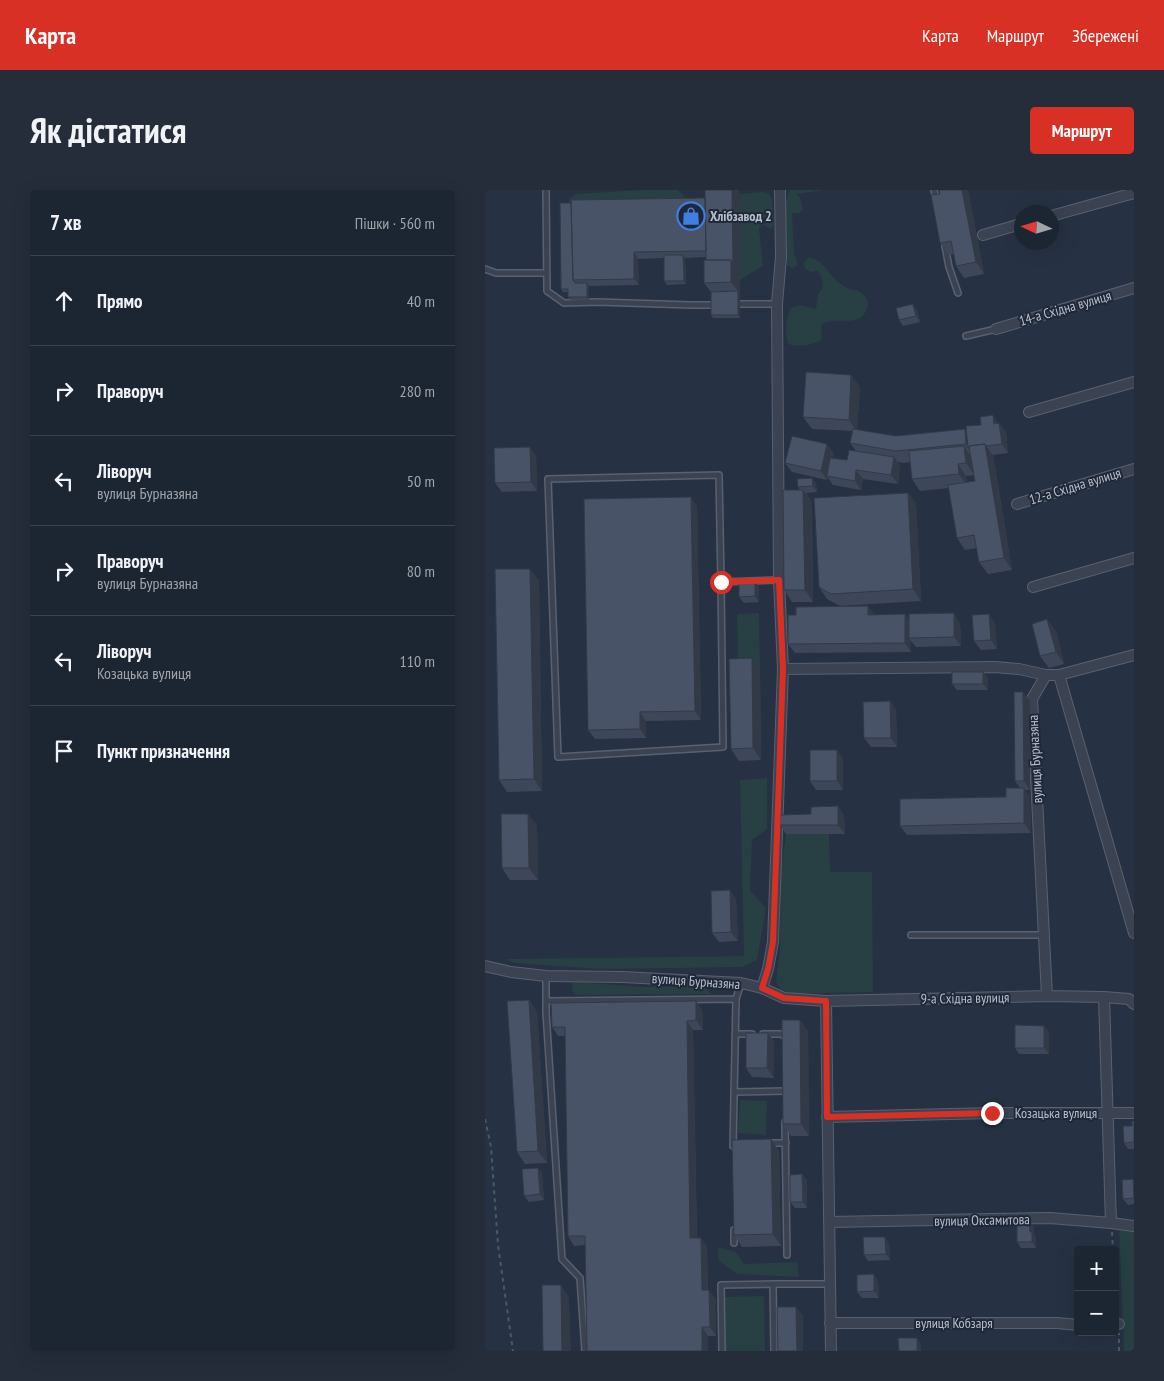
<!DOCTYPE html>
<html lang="uk">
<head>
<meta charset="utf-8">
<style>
	body { margin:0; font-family:"PT Sans Narrow",sans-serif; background:#252d3a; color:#f1f3f6 }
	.controls { position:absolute; right:15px; bottom:15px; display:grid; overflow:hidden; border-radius:5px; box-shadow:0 5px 20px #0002 }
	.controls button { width:45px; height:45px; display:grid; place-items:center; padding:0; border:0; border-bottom:1px solid #3a424d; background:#1c2532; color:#f1f3f6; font:25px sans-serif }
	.compass { position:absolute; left:529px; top:15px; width:45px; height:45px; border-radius:50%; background:#1c2532; box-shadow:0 5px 20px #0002; rotate:274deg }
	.stop { position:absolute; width:15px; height:15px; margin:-11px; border:4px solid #d93025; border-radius:50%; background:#fff }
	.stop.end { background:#d93025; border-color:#fff; box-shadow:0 1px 5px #0008 }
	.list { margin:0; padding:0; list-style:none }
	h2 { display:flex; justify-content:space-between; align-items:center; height:65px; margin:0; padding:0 20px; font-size:21px }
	h2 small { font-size:16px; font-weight:400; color:#a0a5ac }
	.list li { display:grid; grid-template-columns:32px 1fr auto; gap:15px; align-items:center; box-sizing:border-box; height:90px; padding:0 20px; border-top:1px solid #3a424d }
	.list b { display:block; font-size:19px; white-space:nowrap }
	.list p { margin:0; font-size:16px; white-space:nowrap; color:#a0a5ac }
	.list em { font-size:16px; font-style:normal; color:#a0a5ac }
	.icon { flex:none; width:28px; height:28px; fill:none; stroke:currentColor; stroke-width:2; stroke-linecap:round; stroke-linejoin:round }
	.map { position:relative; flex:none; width:649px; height:1161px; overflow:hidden; border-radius:5px }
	header { display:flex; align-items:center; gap:30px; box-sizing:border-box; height:70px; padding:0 25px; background:#d93025; color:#fff }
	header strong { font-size:24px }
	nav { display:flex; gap:28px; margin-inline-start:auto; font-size:18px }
	.intro { display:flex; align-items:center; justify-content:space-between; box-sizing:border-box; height:120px; padding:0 30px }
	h1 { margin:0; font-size:35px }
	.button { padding:12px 22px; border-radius:5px; background:#d93025; color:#fff; font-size:18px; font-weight:700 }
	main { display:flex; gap:30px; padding:0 30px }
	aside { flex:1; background:#1c2532; border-radius:5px; box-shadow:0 5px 20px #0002 }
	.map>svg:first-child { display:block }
</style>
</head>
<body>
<header>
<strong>Карта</strong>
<nav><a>Карта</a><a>Маршрут</a><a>Збережені</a></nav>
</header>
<div class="intro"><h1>Як дістатися</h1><a class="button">Маршрут</a></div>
<main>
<aside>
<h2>7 хв<small>Пішки · 560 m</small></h2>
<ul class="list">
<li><svg class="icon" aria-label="ahead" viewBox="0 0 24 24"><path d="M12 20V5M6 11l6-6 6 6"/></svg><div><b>Прямо</b></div><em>40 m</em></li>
<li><svg class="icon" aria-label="right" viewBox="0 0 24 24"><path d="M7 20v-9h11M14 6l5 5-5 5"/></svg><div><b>Праворуч</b></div><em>280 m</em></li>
<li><svg class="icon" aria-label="left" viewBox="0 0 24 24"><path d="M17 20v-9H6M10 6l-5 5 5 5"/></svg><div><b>Ліворуч</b><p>вулиця Бурназяна</p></div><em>50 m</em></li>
<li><svg class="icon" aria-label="right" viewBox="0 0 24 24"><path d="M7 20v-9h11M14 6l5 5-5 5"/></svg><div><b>Праворуч</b><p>вулиця Бурназяна</p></div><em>80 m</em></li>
<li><svg class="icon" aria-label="left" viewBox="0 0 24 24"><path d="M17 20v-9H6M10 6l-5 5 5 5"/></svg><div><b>Ліворуч</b><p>Козацька вулиця</p></div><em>110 m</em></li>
<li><svg class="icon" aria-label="arrive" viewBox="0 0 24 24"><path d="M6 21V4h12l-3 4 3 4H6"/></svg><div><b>Пункт призначення</b></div></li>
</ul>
</aside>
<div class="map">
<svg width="649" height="1161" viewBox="0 0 649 1161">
	<rect width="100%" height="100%" fill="#263143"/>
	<!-- green -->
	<path fill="#283f44" d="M157,0H192L199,5L202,14L82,16L85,8L91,4Z
		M304,0H339L312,4L315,8L318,20L314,23H307L309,63L313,74L308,79L302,75L301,13Z
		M278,2L284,4L287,10L289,35L286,39L278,35L274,38L278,76L255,90L254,4Z
		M324,67C341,71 344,87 357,95C368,103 375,96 383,111C383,114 382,120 380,123C371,138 347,125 336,135L337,150C326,155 315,158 303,154C300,141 300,130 306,118L314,115L331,119L333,104L338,97L337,90L333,81L326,82L320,79L319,73Z
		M274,423L275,480L253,481L252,424Z
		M282,588V639L267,650L265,700L281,718L272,770L257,777L115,779L29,773L20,769L259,766L255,590Z
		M301,644H344L345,682H387L388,802L304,804L296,799L291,792L295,758L296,680Z
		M88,792L159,797L218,796L227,804L94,805L89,804L87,799Z
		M255,910L282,911L281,945L253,943Z
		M634,1036L649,1039V1161H639Z
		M233,1057L251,1062L259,1074L312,1072L314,1087L252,1084L234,1071Z
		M279,1106L280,1161H239L238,1107Z"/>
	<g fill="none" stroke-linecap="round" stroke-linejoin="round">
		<!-- service casing -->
		<g stroke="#596170" stroke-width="8">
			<path id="service" d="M61,0L62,101L79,113L112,112L206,115H232
				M449,0L451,10
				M460,56L464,77L473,103
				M0,79L11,83H62
				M248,114H292
				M481,146L511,139
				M236,392L238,557L73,567L63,289L234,285L236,392L294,390
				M426,745H559
				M61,786V822L77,1069L95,1088L100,1161
				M61,811L251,809L256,793
				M250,844H267
				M278,844H299V846
				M249,902L300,901
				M300,932L302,1065
				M283,953H301
				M248,956L251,809
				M249,1040V1053
				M237,1161L236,1095L288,1094
				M289,1161L288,1094H344"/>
		</g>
		<!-- minor casing -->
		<g stroke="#596170" stroke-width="12">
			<path id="minor" d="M566,26L649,3
				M498,45L536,34
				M511,139L649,98
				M544,222L649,192
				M532,314L649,279
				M548,397L649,368
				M298,479L510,477L534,479L561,485H574L649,465
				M561,485L547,509L562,806
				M574,485L649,743
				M0,776L26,782L61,786L137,787L256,793L277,798L299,808L341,811L346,1161
				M277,798L283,779L288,752L298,479L294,390L292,114L296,67L295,0
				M619,807L626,1033
				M341,811L562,806L619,807L644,809L649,814
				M342,927L507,923H649
				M344,1032L565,1028L626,1033L649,1036
				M345,1133H572L593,1135
				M630,1134H634"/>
		</g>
		<!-- path -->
		<path stroke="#475c60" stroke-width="2" stroke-dasharray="4 4" stroke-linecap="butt" d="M0,929L6,957L13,1055L28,1161
			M627,1042L628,1060
			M630,1087L633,1124
			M634,1161V1143"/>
		<!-- service -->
		<use href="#service" stroke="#3b4352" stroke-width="5"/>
		<!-- minor -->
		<use href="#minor" stroke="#3b4352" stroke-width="10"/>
	</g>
	<!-- wall -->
	<path fill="#3e4759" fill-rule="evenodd" d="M220,0H254L255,128H228L226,125V102L219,93L221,67L200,68L201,94L182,95L179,91V68L153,69L154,95L104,96V110H86L83,107V102H78L76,99L86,13L220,8Z
		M454,0H483L499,84L479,88L471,76L469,64L464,65L455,53V4Z
		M432,120L435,132L418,136L414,130Z
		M366,185L375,197L372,240L411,246L480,239L481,241L514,233L521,242L523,263L508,265L527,380L503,384L494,372L492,358L480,360L472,348L464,298L435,301L427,289L425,272L419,273L412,272L415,276L413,294L378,289L376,300L348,295L343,288L342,290L307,282L300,273L349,263L348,268L362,270L371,261L365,253L367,241L327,239L318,227ZM489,285L490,291L482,292L481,286Z
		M51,266L52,301L17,302L10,293Z
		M327,288L331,294L332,302L321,303L327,312L328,412H307L299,400L315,300L313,297Z
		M423,303L431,314L436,411L355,416L342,409L334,397Z
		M212,316L216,530L161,531V548L110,549L103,540Z
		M45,379L54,391L57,601L22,602L14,590Z
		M270,392L274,398V412L259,413L254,407Z
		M383,416L389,425L420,424L424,430L475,433L476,456L431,457L426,451V462L310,463L303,454L311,425Z
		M510,433L512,459L496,460L489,451Z
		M571,441L579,474L564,478L555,466Z
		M275,480L276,570L254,571L246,559Z
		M503,488V500H472L467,494Z
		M538,502L545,511V600H540L545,607L546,643L422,645L415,636L521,607L535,598L530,591Z
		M405,511L411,520L412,557H386L379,548Z
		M358,569V600H331L325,591Z
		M353,616L359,626L360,644H301L295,635L326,624Z
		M43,624L52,636L53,690H25L17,678Z
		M251,709L253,751L234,752L227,743Z
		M44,810L52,822L62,973L40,974L32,962Z
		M211,811L217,820L218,840H208L212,1048H216L222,1057L223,1100L231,1109V1146H223L100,1055L89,1056L83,1046L80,846H73L67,837Z
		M315,830L323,842L324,946H306L298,934Z
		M559,836L564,842V864H534L530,858Z
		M283,843L289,852V888L267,887L261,878Z
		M649,931V959H643L639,953Z
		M294,961L296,1056L257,1057L249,1045Z
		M53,978L57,984L59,1010L44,1012L39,1006Z
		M317,984L322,990V1018H310L305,1012Z
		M649,990V1014L643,1015L638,1009Z
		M544,1031L549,1037V1044L551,1048V1058H536L532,1052Z
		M404,1053L405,1070L383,1071L379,1065Z
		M393,1091L394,1108H377L372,1102Z"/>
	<!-- shaded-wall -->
	<path fill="#323a48" d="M247,0H254L255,82L248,73Z
		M477,0H483L499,84L491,72Z
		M149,62L153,69L154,95L149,89Z
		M198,65L200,68L201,94L199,91Z
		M246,70L255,82V128L253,125V101L246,92Z
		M102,93L104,96V110L102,107Z
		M428,114L432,120L435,132L431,126Z
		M366,185L375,197L372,242L364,230Z
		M508,225L514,234H509Z
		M514,233L521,242L523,263L517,254Z
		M480,239L488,251L484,258L481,254Z
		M342,254L349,263L343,287L342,286L343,288L342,290L336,281Z
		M500,254L508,266L527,380L519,368Z
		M479,256L487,268L489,285L481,273Z
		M45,257L51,266L52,301L46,292Z
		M409,267L415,276L413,294L406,285Z
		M473,274L481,286L482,296L474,284Z
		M371,280L378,289L376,300L370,291Z
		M327,288L331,294L332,302L328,296Z
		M318,300L327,312L328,412L320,400Z
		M423,303L431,314L436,411L428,399Z
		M206,307L212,316L216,530L210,521Z
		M45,379L54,391L57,601L49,589Z
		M270,392L274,398V412L270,406Z
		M383,416L390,425H383Z
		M469,423L475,433L476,456L469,447Z
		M420,424L426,434L424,448L426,451V462L420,453Z
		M504,424L510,433L512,459L506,450Z
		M562,429L571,441L579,474L571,462Z
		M267,468L275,480L276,570L268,558Z
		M498,482L503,488V500L498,494Z
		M538,502L545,511V600L539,591Z
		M405,511L411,520L412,557L406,548Z
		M155,522L161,531V548L155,539Z
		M352,560L358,569V600L352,591Z
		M539,598L545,607L546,643L539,633Z
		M353,616L359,626L360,644L353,635Z
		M43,624L52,636L53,690L44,678Z
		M245,700L251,709L253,751L246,742Z
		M44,810L52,822L62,973L53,961Z
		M211,811L217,820L218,840L211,830Z
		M315,830L323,842L324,946L316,934Z
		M202,831L208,840L212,1057L205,1048Z
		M559,836L564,842V864L559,858Z
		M283,843L289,852V888L282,878Z
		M286,949L294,961L296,1056L288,1044Z
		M53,978L57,984L59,1010L55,1004Z
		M317,984L322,990V1018L318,1012Z
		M544,1031L549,1037V1044L551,1048V1058L547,1052L545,1042Z
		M400,1047L404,1053L405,1070L401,1064Z
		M216,1048L222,1057L223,1109L217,1100Z
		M389,1084L393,1091L394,1108L389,1101Z
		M76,1095L84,1107L86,1161H77Z
		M224,1100L231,1109V1146L225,1137Z
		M311,1117L318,1126V1161H312Z
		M217,1137L223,1146V1161H217Z
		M432,1148L436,1154V1161H432Z"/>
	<!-- building -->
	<path fill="#485367" stroke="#323a48" d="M220,0H247L248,73L246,70H221Z
		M454,0H477L491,72L471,76L466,51L455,53L446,5L455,4Z
		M220,8L221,61L149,62V89L88,90L86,10Z
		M75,13H86L88,90L90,93H102V107H83V99H76Z
		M179,65H198L199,91H179Z
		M219,70H246V92L219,93Z
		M253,101V125H226V102Z
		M428,114L431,126L414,130L411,118Z
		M321,182L366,185L364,230L318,227Z
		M508,225L509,234L514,233L517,254L501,256L500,254L484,256V258H483L481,236L496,235L495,227Z
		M368,239L411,246L480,239L481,254L411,261L365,253Z
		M307,246L342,254L336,281L300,273Z
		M500,254L519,368L494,372L489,345L472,348L463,295L490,291L484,256Z
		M479,256L481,273L473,274L474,284L427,289L424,261Z
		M45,257L46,292L10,293L9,258Z
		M364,260L409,267L406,285L371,280L370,291L342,286L345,268L362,270Z
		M327,288L328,296L313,297L312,289Z
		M298,300H318L320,400H299Z
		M423,303L428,399L346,404L334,397L329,308Z
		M206,307L210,521L155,522V539L103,540L99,309Z
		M10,379H45L49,589L14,590Z
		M254,392H270V406L254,407Z
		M383,416V425L420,424V453L303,454V425H311V417Z
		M469,423V447L424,448V424Z
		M504,424L506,450L489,451L487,425Z
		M562,429L571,462L555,466L547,434Z
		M267,468L268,558L246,559L244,469Z
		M467,482H498V494H467Z
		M529,502H538L539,591H530Z
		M405,511L406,548H379L378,512Z
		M325,560H352V591H325Z
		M521,598H539V633L415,636V609L521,607Z
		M353,616V635H295V625L326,624V617Z
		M16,624H43L44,678H17Z
		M245,700L246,742L227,743L226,701Z
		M44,810L53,961L32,962L22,811Z
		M211,811V830L202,831L205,1048H216L217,1100H224L225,1137H217V1161H102L100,1046H83L80,837H67L66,813Z
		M297,830H315L316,934H298Z
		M530,835L559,836V858H530Z
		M261,843H283L282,878H261Z
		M647,931H649V952L639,953L638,936H647Z
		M286,949L288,1044L249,1045L247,950Z
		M53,978L55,1004L39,1006L37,979Z
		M317,984L318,1012H305V985Z
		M648,989L649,1008L638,1009L637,990Z
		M532,1031H544L545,1042H547V1052H532Z
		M378,1047H400L401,1064L379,1065Z
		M389,1084V1101L372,1102V1085Z
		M57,1095H76L77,1161H58Z
		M292,1117H311L312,1161H293Z
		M413,1148H432V1161H414Z"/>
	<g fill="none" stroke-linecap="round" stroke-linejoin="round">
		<!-- route -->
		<path stroke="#d93025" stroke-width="6" d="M236,392L294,390L298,479L288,752L283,779L277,798L299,808L341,811L342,927L507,923"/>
	</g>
	<!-- icons -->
	<defs>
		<g id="shop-ring" transform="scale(1.4375)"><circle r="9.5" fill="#1f2838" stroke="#3f7fe0" stroke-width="1.5"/><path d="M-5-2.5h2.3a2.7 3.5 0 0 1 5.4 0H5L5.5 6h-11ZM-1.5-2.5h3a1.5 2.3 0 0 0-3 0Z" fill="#3f7fe0"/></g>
	</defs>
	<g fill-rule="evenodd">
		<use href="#shop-ring" x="206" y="26"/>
	</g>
	<g text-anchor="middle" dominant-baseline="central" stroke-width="4" stroke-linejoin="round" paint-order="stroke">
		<!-- poi labels -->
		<g font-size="14" font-weight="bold" fill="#b8bfcc" stroke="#1f2838" text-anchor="start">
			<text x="225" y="26">Хлібзавод 2</text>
		</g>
		<!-- street labels -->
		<g font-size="14" fill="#b8bfcc" stroke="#1f2838">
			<text transform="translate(580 118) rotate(-16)">14-а Східна вулиця</text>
			<text transform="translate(590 296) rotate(-17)">12-а Східна вулиця</text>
			<text transform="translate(550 569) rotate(-93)">вулиця Бурназяна</text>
			<text transform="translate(211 791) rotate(4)">вулиця Бурназяна</text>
			<text transform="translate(480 808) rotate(-1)">9-а Східна вулиця</text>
			<text x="571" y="923">Козацька вулиця</text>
			<text transform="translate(497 1030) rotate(-1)">вулиця Оксамитова</text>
			<text x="469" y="1133">вулиця Кобзаря</text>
		</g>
	</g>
</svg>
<div class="controls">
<button>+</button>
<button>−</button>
</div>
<svg class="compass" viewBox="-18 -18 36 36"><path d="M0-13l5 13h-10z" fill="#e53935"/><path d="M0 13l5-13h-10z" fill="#a0a5ac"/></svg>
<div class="stop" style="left:236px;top:392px"></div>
<div class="stop end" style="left:507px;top:923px"></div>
</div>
</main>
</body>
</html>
